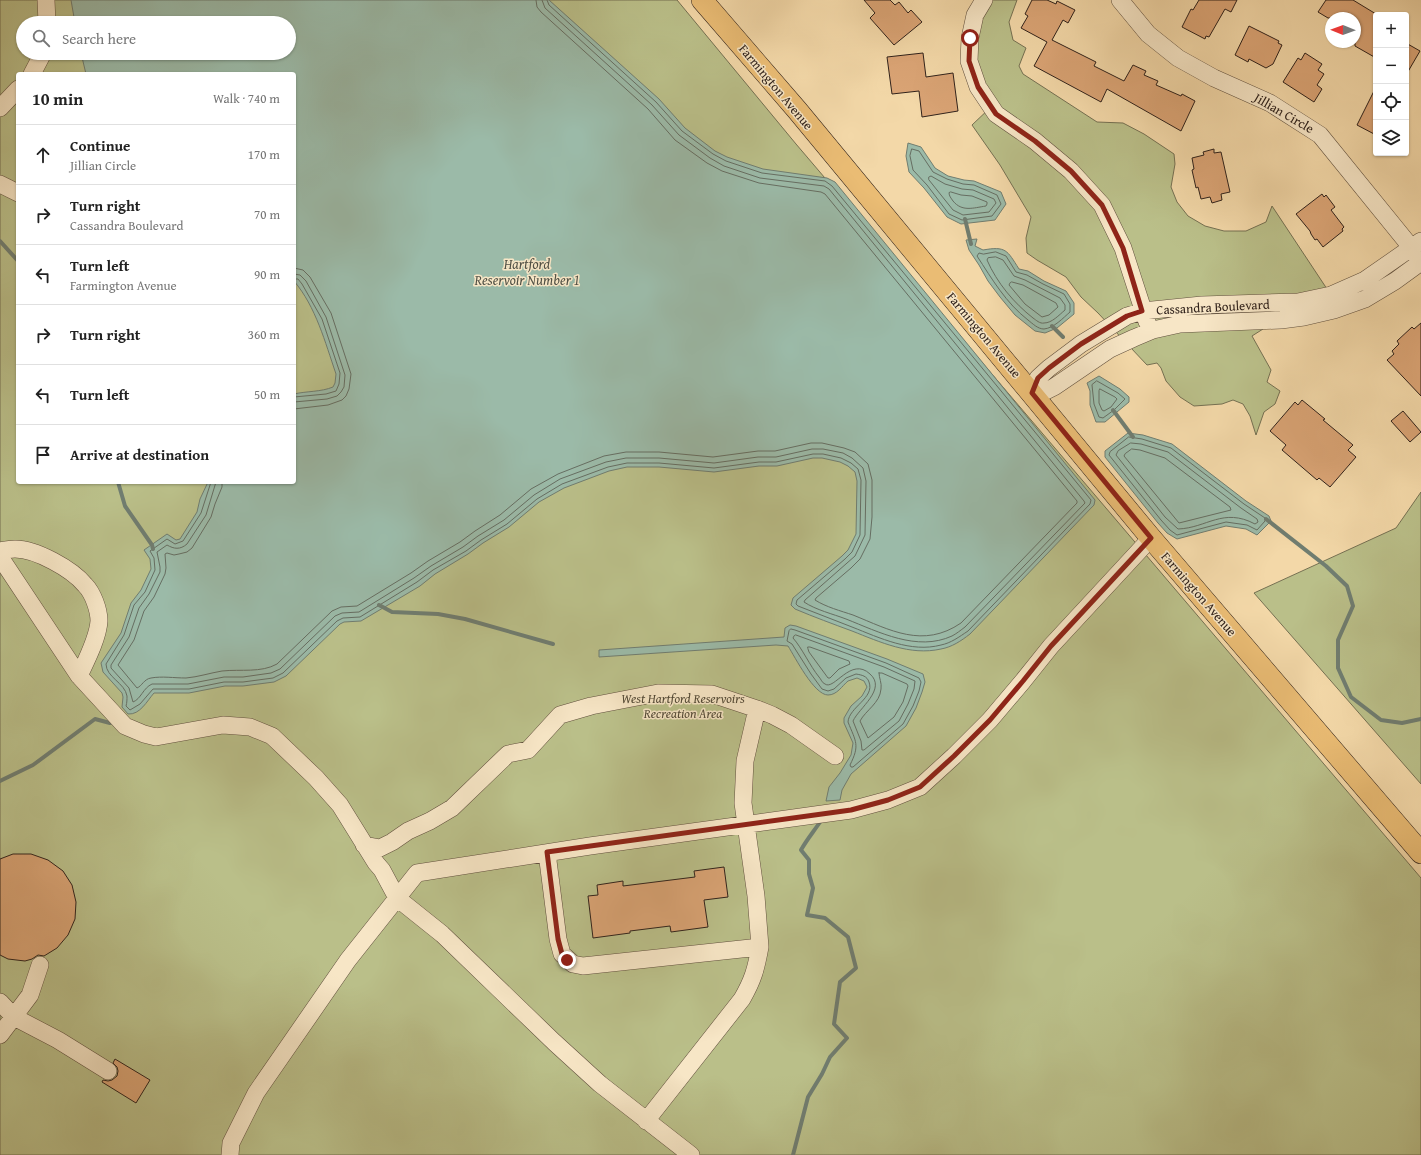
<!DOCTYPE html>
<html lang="en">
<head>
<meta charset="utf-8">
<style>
	body { margin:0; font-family:"Gentium Book Plus",serif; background:#f2f2f2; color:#222 }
	.controls { position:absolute; right:12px; top:12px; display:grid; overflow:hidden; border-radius:4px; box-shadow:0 1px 3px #0004 }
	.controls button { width:36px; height:36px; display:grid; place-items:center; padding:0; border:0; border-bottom:1px solid #e0e0e0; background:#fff; color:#222; font:20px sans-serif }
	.compass { position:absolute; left:1325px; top:12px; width:36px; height:36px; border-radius:50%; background:#fff; box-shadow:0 1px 3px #0004; rotate:271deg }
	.stop { position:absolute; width:12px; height:12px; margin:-9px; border:3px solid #8f2418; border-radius:50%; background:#fff }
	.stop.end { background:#8f2418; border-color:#fff; box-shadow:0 1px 4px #0008 }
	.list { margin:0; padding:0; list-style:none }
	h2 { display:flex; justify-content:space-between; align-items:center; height:52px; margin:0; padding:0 16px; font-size:17px }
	h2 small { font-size:13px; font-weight:400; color:#767676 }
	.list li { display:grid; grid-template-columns:26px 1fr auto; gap:12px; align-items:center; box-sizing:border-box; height:60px; padding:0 16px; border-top:1px solid #e0e0e0 }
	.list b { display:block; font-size:15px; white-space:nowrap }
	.list p { margin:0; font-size:13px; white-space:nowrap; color:#767676 }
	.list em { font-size:13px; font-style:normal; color:#767676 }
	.icon { flex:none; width:22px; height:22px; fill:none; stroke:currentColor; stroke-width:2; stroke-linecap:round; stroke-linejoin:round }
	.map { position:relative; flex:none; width:1421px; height:1155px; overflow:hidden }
	.search { position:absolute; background:#fff; box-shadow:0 1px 3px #0004; left:16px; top:16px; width:280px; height:44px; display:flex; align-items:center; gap:10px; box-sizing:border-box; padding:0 14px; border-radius:22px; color:#767676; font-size:15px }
	.panel { position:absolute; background:#fff; box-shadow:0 1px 3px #0004; left:16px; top:72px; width:280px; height:412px; border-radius:4px }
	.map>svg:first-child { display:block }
</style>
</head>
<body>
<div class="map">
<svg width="1421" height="1155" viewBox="0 0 1421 1155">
	<rect width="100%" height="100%" fill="#f3d8a8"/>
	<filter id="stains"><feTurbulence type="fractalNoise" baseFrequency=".005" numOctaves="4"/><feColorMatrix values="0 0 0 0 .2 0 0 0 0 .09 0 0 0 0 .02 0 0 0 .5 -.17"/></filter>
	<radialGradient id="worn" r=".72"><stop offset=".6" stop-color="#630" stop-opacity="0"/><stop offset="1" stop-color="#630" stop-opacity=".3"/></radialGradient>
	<!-- green -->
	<path fill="#babf89" stroke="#757052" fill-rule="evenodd" d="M0,0H677L796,144L1421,878V1155H0ZM23,23H289V53H23ZM18,74H294V482H18Z
		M984,0H1017L1009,22L1013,40L1026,48L1019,66L1023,74L1097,122L1123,123L1144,134L1174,154L1175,164L1171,187L1177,202L1188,216L1205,226L1224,231H1246L1266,222L1272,206L1331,295L1263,304V329L1252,336L1271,370L1267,382L1280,391L1275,404L1264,412L1256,435L1250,416L1243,404L1233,400L1222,404L1194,406L1180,397L1166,381L1161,368L1157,363L1147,365L1098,313L1081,297L1066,277L1037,260L1027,253L1026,238L1031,217L1000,165L972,125L991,107L970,38Z
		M1421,492V784L1254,593L1396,528Z"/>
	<!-- water -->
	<path fill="#9bbaa8" stroke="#707d70" d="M71,0H549L659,99L685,128L715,151L727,157L763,169L827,178L835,182L1095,500L1094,505L970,634C961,641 952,647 941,649C910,656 880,642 852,631C833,624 814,617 795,609L791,605L793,598L842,556L848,550L856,534L857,481L855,472L848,466L840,462L822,458H813L777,466H759L714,472L659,467H627L609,471L564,488L539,502L509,527L483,543L468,554L435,574L420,586L361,621L344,622L340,624L286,676L274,682L243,686H225L189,693H154C147,701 140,715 128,714L122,707L123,697L122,693L103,672L101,663L121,633L131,603L141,590L151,569L150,559L144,550L167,534L176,540L180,539L197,512L200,499L208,482H294V394C307,391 321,392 333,387L335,383L336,374C325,342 316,307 294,281V74H86L81,53H289V23H75Z
		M908,143L921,147L935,168L948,176L964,180L974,181L1001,192L1006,204L995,220L961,224L947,217L924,188L909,172L906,156Z
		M977,239L975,246L983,250C1006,246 1007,250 1019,269L1028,271L1044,281L1066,291L1074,303V314L1057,328L1045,333L1035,331L1015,315L1000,297L988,281L979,265L969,250L966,240Z
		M1099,376L1120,389L1129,397V402L1105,422H1096L1090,405V391L1087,383Z
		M1128,433L1143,435L1172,444L1246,501L1269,516L1271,521L1257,535L1246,529L1226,526L1177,539L1167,533L1158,523L1105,457V451Z
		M790,625L796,626L887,659L923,674L925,682L922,692L916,708L906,726L851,774L842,790L840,800L826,801L829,787L840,773L851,755L853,743L844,723V718L851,706L862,696L867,687L864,681L857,678C854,679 851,680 848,681C842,686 837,695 828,695C814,695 795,657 788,646L776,645L599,657V650L784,637L785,628Z"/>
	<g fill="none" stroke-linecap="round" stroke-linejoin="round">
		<!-- shore -->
		<path stroke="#666e62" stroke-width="1" d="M912,149L919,151L933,172L947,179L963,184L974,185L997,195L1001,204L992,216L962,220L949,214L927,185L913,170L910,156Z
			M929,177L931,176L945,184L962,189L973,190L994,199L996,203L989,212L963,215L953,210L929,180Z
			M951,192L961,195L972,196L987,202V204L986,206C973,208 962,212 953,201C951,198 949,196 949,193Z
			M996,252L1006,256L1016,272L1027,275L1043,284L1064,294L1070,304V312C1063,318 1054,328 1044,329C1038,329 1033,324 1028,320C1006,303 992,279 977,256L979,253L983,254Z
			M996,257L1003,260L1014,276L1025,280L1060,298L1065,305V310C1059,315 1052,323 1044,323C1040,324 1036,320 1033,318C1014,303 997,283 987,260L988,258Z
			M294,268L303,270L310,277L331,313L351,374L349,389L346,396L342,400L328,405L294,409
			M294,274L300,275L306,281L326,317L345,375L344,387L341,392L337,396L327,399L294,402
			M294,279H298L302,284L322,319L340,373L339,384L336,391L326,394L294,397
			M1012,282L1023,285L1056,303L1058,307L1049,315L1042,317L1025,304L1009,285L1010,283Z
			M1097,381L1118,393L1125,399L1114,410L1103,418L1099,417L1094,404L1092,385Z
			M1100,389L1115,397L1117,399L1111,407L1104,411L1102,410L1099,403V391Z
			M1129,437L1142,439L1171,448L1244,504L1265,518V521L1257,530L1247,525L1226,522L1177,535L1170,530L1161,520L1109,455L1110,452Z
			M1131,443L1141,444L1168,452L1241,508L1257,519L1258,522L1255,524C1223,507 1207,528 1178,529L1165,517L1116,455L1118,451Z
			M1132,449L1140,450L1165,458L1230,507L1231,510L1179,523L1124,456L1125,454Z
			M211,482L201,513L183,541L175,544L167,539L150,551L154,558L155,570L145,592L134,605L124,635L106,664C106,677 125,683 127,696C127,699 127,703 126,706L130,710L140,704L153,689H189L224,682H243L273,678L283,673L337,621L343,618L360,617L417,582L433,570L466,551L481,540L507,524L537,499L562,484L608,467L627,463H659L714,468L759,462H776L813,454H823L841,458L851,463L858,469L861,480L860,535L852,552L845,559L797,600L796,604L798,606C816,613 834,620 852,627C880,638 911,653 941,645C951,643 959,637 968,631L1090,504L1091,500L832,186L825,181L762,173L726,161L713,154L682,131L656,102L549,5L547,0
			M216,482L206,515L187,544C180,550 174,549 167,545L157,552L160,567V572L149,594L139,608L129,637L111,665V668L129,688L133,702C141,699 143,688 152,684H188L224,677H243L271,673L280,669L335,616L342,613L359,612L414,578L431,566L463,547L478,536L504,520L534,495L560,479L606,462L626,458H659L714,463L758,457H776L812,449H823L843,453L852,458L863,468L866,481L865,535L855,556L805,600L804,602C816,610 833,614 846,619C879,632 917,652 952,636C956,634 961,630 965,627L1085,503L1084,501L829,189L824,186L760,178L724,166L710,158L679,135L652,105L545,8L542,0
			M222,482V487L215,504L211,517L192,548L187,552L179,554L174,555L167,553L165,554L166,568L165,574L154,597L144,611L134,640L118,665L137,688C142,686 144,679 151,678C162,676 174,678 186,678C198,677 210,673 222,671C241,669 261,673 277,664L332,611L341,607L357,606L411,573L428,561L460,542L475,531L500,515L531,489L558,474L604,456L626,452H659L713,457L758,451H775L811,443H822L844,448L855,452L868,464L872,480V517L870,539L860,559L851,568L816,598L815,600C826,607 841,611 853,615C890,630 923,649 961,623L1077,503V501L825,194L821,192L759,183L722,171L707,163L675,140L648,109L541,12L537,7L536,0
			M791,629L795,630L886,663L919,678L921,682L919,691L913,706L903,724L853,767H851L850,765C860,745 856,742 848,722C849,707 875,698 869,682C867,676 862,675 856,674L846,678L834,689L828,691L822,689L811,674L792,644L787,641L789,631Z
			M796,635L884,667L915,681L914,689L908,704L899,721L864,750H862L861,741L853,721C859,708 887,689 870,674C851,656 834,691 825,684C822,683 821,679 819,677C810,666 802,648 793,638L794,636Z
			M808,647H810L849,661L850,664L839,669L830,678H828L809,652L808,649Z
			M879,673H882L907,684L908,686L903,702L894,717L868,738L860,721C866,710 880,703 881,689C882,683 879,678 879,673Z"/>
		<!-- stream -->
		<path stroke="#707d70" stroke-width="4" d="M965,219L971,244
			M0,241L18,261
			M1052,326L1063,337
			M1113,410L1133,437
			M118,482L125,506L152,545L153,549
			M1266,519L1326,566L1347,586L1353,606L1338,640V668L1351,697L1381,720L1402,723L1421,719
			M379,605L392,612L438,614L465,619L553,644
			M0,781L33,765L95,719L110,723L113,721
			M793,1155L808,1097L822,1074L830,1057L847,1038L834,1024L840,982L856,968L848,937L825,918L807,915L813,888L809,874V860L801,850C807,839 815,830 822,819"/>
	</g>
	<!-- building -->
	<path fill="#daa475" stroke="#30221b" d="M864,0H890L895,5L899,2L908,13L911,10L922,22L894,45L870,18L875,13Z
		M1032,0H1047L1056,4L1057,1L1075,10L1068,23L1063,20L1052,40L1096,62L1094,66L1124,81L1133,65L1146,71L1144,75L1158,81L1156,85L1181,96L1182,94L1195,101L1181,131L1107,89L1101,102L1034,66L1047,42L1021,28L1028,16L1025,14Z
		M1199,0H1237L1231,12L1225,9L1209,37L1206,36L1205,39L1182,27L1191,9L1193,10Z
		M1326,0H1353L1376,14V58L1355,46V18H1328L1318,12Z
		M1249,26L1279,41L1278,43L1282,45L1273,64L1266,68L1249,59L1248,62L1235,55Z
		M1406,43L1420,51L1406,75Z
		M923,53L926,77L953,73L958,111L922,117L919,91L892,94L887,57Z
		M1305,53L1322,64L1318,70L1324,74L1317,85L1322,89L1314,102L1283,82L1298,58L1301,60Z
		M1376,87V135L1357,125Z
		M1214,149V153L1221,152L1230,192L1221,194L1222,200L1212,203L1210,197L1201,199L1198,187L1196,188L1192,170L1194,169L1192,158L1204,155L1203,152Z
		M1322,194L1324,197L1326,195L1335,207L1331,210L1344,227L1342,229L1343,231L1323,247L1317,239L1315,240L1311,234L1310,231L1296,214Z
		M1421,323V396L1387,360L1394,354L1392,351L1399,344L1397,341L1412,327L1414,329Z
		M1302,400L1325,419L1323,420L1353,445L1348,450L1356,457L1330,487L1319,478L1317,480L1282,450L1286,445L1270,431L1295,402L1298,405Z
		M1403,411L1421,432L1410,442L1391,421Z
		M13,854H31L48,860L63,871L72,885L76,902L75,919L68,935L57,948L44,956L38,955L32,959L25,961L8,959L0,955V859Z
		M724,867L728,897L704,900L708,927L671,932L670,926L630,931V933L593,938L588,896L598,895L597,885L623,881V886L695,877L694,871Z
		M115,1059L150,1080L136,1103L102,1082L103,1080L108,1081L112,1080L117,1076L118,1071L117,1067L113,1063Z"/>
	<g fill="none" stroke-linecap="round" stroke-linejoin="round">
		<!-- minor casing -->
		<g stroke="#61503e" stroke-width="18">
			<path id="minor" d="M46,0L47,23
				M984,0L975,15L970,38L969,61L978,87L996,114L1035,141L1071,171L1102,205L1123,248L1147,322
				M1120,0L1148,34L1178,58L1214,78L1270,103L1320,135L1419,257
				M32,74L43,53
				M0,108L18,89
				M0,184L18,193
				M1421,241L1365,280L1331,295L1298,302L1202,305L1143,311L1127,316L1081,344L1049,368L1038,378L1032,393L1044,392L1054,387L1110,349L1134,338L1153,330L1180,324L1281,320L1304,317L1334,310L1365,299L1395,281L1421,262
				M0,551C5,550 10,549 15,549C36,549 72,569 85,585C93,593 99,610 99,621C98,638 86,661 79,676
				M0,557L79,676L125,726L144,734L156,737L223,725L250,727L272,736L316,778L340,805L376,863L382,870L397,898L442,934L554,1042L600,1084L691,1155
				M757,709L745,761L743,803L756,896L760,947
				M364,845L380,848L392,842L408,831L430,821L452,808L508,754L528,750L560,715L591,706L658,693L712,694L757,709L772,715L791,725L835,756
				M547,853L558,939L562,954L573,964L583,966L760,947C756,969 753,980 742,999L646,1121
				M0,1002L14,1017L58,1040L108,1071
				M0,1035L30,995L40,965
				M230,1155L231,1143L256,1093L348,960L417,873L590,846L851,810L888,800L920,787L954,756L990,720L1023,681L1051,646L1151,538"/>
		</g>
		<!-- major casing -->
		<g stroke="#30221b" stroke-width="22">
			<path id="major" d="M702,0L797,110L1151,538L1421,853"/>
		</g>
		<!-- minor -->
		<use href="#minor" stroke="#f7e6c6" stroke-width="17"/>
		<!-- major -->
		<use href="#major" stroke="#eabc74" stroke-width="21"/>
	</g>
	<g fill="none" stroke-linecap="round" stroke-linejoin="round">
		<!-- route -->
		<path stroke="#8f2418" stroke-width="5" d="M567,960L562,954L558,939L547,852L851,810L888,800L920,787L954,756L990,720L1023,681L1051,646L1151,538L1032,393L1038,378L1049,368L1081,344L1127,316L1142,311L1123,248L1102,205L1071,171L1035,141L996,114L978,87L969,61L970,38"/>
	</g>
	<g text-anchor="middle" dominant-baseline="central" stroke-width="3" stroke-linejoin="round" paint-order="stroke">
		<!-- street labels -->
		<g font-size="13" fill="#30221b" stroke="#f7e6c6">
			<text transform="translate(776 87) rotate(50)">Farmington Avenue</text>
			<text transform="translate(1284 113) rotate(30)">Jillian Circle</text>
			<text transform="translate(1213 307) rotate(-3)">Cassandra Boulevard</text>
			<text transform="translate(984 335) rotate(50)">Farmington Avenue</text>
			<text transform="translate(1199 594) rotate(49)">Farmington Avenue</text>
		</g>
		<!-- park labels -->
		<g font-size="13" font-style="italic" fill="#524936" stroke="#f7e6c6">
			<text x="683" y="698">West Hartford Reservoirs<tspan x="683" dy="15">Recreation Area</tspan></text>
		</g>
		<!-- water labels -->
		<g font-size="14" font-style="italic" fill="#505045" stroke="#f7e6c6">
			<text x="527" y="264">Hartford<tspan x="527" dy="16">Reservoir Number 1</tspan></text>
		</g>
	</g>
	<rect width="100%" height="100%" filter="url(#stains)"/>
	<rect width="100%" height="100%" fill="url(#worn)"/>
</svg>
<div class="controls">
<button>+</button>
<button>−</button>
<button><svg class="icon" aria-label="locate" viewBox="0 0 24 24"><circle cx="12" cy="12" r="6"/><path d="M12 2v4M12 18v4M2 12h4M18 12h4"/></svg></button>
<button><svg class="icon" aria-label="layers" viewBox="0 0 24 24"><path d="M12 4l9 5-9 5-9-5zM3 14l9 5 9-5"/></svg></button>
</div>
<svg class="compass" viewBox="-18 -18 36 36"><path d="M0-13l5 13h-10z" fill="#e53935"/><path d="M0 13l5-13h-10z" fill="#767676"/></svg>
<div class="stop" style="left:970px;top:38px"></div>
<div class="stop end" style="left:567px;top:960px"></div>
<div class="search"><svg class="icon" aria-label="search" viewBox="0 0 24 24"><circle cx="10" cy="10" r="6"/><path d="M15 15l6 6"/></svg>Search here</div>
<section class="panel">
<h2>10 min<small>Walk · 740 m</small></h2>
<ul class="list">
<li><svg class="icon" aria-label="ahead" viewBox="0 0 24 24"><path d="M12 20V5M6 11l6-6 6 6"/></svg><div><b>Continue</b><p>Jillian Circle</p></div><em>170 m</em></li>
<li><svg class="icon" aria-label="right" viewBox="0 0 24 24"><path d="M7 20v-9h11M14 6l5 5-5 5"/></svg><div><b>Turn right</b><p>Cassandra Boulevard</p></div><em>70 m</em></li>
<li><svg class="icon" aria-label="left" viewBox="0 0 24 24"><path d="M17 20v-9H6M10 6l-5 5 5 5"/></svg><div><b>Turn left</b><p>Farmington Avenue</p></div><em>90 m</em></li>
<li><svg class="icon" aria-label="right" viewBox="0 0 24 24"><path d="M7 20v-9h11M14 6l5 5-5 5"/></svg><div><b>Turn right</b></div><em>360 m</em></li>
<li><svg class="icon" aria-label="left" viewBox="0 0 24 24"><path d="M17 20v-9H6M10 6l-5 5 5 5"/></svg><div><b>Turn left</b></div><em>50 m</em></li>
<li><svg class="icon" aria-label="arrive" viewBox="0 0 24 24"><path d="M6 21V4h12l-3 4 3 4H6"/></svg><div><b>Arrive at destination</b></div></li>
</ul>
</section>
</div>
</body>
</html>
